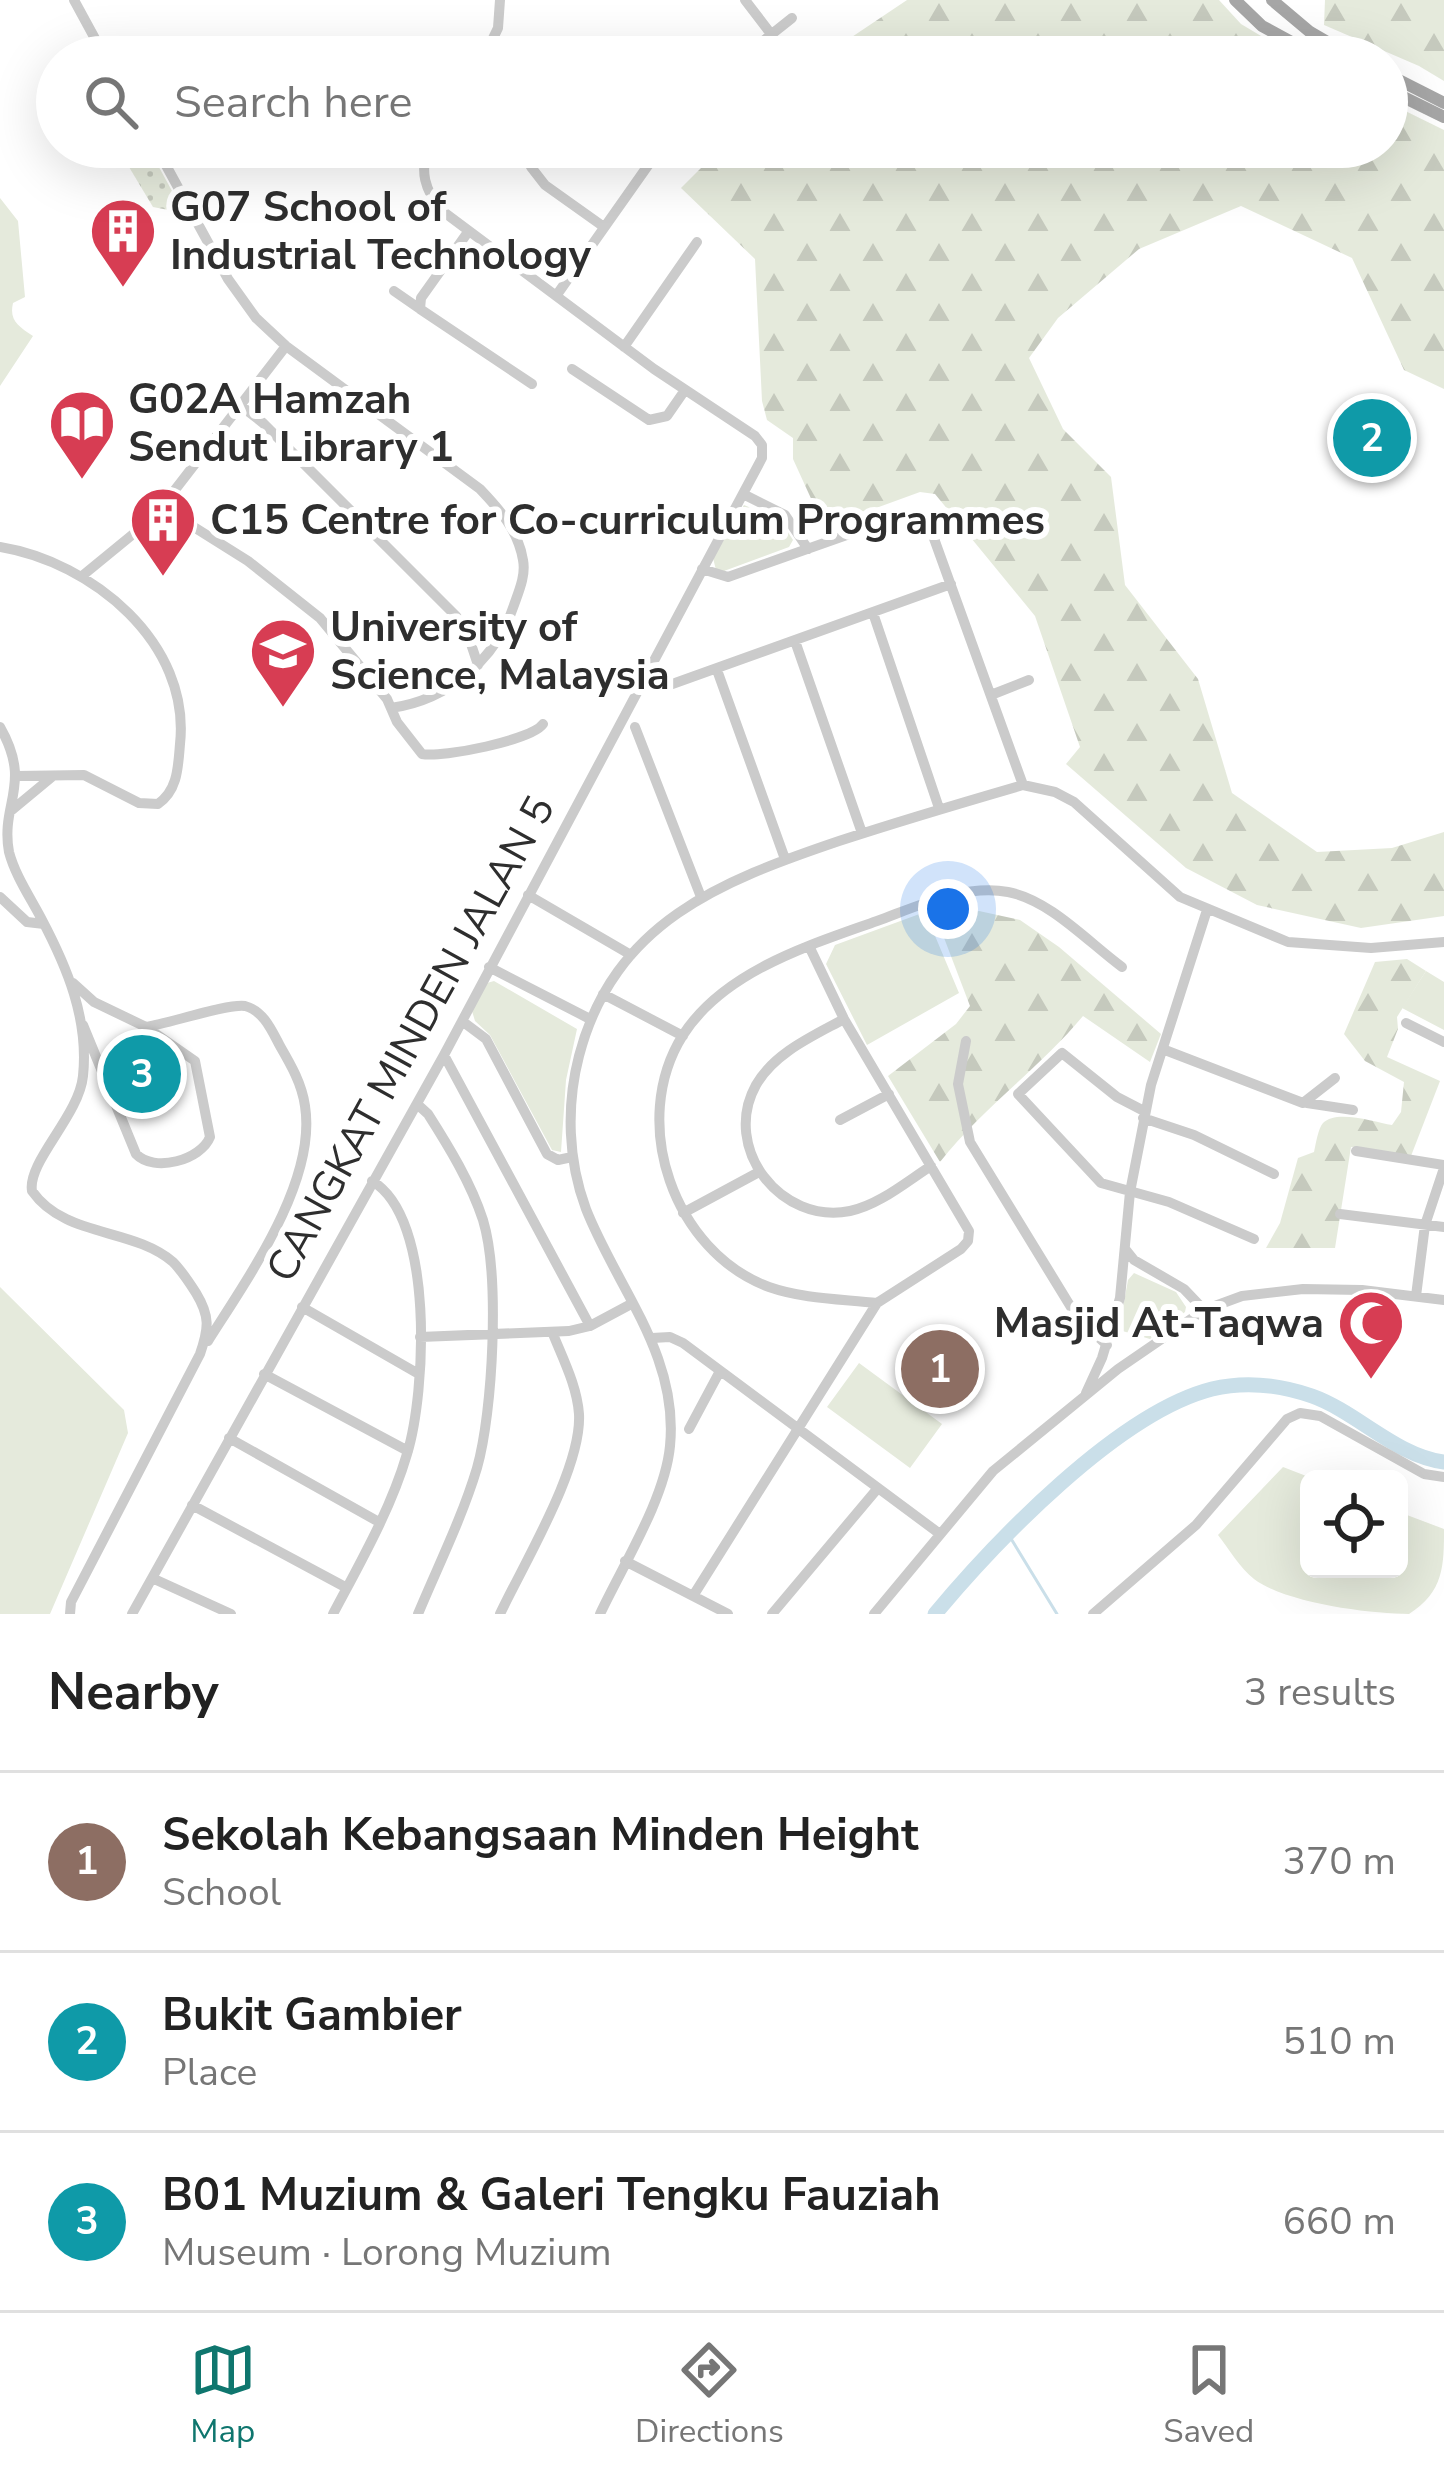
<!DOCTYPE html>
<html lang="en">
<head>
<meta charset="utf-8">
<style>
	body { margin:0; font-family:"Nunito Sans",sans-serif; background:#f6f6f6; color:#222 }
	.controls { position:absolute; right:36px; bottom:36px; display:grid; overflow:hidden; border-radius:18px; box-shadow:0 12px 48px #0002 }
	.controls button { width:108px; height:108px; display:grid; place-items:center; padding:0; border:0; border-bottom:3px solid #e0e0e0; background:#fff; color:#222; font:60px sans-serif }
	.you { position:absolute; left:948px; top:909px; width:42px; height:42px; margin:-30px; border:9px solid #fff; border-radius:50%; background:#1a73e8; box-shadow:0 0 0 18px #1a73e833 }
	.badge { display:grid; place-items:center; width:78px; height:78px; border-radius:50%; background:#0f766e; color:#fff; font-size:39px; font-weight:700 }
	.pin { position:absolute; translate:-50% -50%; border:6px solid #fff; box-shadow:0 3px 12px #0006 }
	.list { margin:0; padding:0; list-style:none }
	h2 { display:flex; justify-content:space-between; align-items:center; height:156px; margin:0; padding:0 48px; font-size:51px }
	h2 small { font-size:39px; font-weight:400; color:#767676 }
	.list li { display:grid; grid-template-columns:78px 1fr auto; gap:36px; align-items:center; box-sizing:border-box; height:180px; padding:0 48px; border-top:3px solid #e0e0e0 }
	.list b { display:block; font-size:45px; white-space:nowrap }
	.list p { margin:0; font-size:39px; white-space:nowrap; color:#767676 }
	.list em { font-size:39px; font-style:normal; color:#767676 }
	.icon { flex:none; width:66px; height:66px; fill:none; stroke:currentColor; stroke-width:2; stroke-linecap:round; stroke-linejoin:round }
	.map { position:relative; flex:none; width:1444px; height:1614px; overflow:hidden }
	.search { position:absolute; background:#fff; box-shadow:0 12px 48px #0002; left:36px; right:36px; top:36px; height:132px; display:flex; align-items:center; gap:30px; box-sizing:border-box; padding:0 42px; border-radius:66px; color:#767676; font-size:45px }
	.sheet { height:696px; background:#fff }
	nav { display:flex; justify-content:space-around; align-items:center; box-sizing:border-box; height:168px; border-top:3px solid #e0e0e0; background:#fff; font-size:33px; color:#767676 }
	nav a { display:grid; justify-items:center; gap:6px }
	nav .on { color:#0f766e }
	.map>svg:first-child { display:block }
</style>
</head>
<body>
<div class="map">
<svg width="1444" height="1614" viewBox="0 0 1444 1614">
	<defs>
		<pattern id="grass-dots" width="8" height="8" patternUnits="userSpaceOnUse" patternTransform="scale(3)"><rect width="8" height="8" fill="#e5eadc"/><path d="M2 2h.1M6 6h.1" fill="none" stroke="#c5c9bd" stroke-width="1.8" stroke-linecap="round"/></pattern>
		<pattern id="forest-firs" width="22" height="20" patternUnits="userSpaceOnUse" patternTransform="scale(3)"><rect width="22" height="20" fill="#e5eadc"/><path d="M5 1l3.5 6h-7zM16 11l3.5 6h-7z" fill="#c5c9bd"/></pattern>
	</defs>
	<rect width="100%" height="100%" fill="#fff"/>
	<!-- grass -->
	<path fill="url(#grass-dots)" d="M117,147H148L184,213L153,207Z"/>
	<!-- forest -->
	<path fill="url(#forest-firs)" d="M907,0H1219L1241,24L1296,57H822Z
		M1325,0H1444V81L1419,66L1324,25Z
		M1387,102L1444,130V389L1404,370L1352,258L1241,206L1139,249L1058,318L1029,358L1063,429L1111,477L1125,585L1198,679L1232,793L1317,852L1392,848L1444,832V916L1361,928L1257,905L1186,868L1066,764L1080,747L1035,616L935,494L920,492L824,527L793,459V438L767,420L762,401L755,259L681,188L722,147H1387Z
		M979,911L1020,920L1059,947L1161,1034L1150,1062L1083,1016C1039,1069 982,1108 940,1162L888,1076L956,1024L970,1006L938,922Z
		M1407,959L1426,971L1397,1017L1398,1029L1387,1057L1440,1081L1411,1156L1351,1147L1335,1248H1266L1280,1223L1298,1158L1314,1152C1316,1143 1318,1129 1323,1123C1336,1109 1375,1122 1392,1125L1401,1112L1404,1082L1365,1061L1344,1034L1375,962Z"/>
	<!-- park -->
	<path fill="#e5eadc" d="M0,198L18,221L25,297L13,303C9,320 18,326 33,336L0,386Z
		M744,505L780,520L793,540L789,547L724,571L716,570L713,558Z
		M925,912L959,993L867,1045L826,964L835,945Z
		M1426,971L1444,982V1030L1402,1008Z
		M494,981L577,1029L566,1080L561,1152L552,1150L490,1035L475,1021L472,1011L487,983Z
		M1134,1273L1176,1292L1186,1307L1185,1312L1150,1339L1119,1330L1128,1280Z
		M0,1287L124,1410L128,1433L50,1614H0Z
		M859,1363L942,1424L910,1468L827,1407Z
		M1283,1467L1314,1479H1309V1569H1399V1512L1444,1529C1444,1565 1444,1592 1409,1614C1370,1614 1285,1603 1254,1579C1240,1568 1229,1549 1218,1535Z"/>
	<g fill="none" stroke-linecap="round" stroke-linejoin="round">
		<!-- stream -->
		<path stroke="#cadfe9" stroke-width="3" d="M1007,1532L1057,1614"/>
		<!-- river -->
		<path stroke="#cadfe9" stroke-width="15" d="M935,1614C996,1541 1118,1413 1212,1389C1245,1381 1280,1385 1312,1396C1357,1412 1396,1456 1444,1462"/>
		<!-- minor -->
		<path stroke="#cbcbcb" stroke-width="10" d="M74,0L105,57
			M745,0L771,34
			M484,57L498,28L500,0
			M607,57L611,54
			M743,57L792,18
			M156,147L228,279L256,318L286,346L480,489C500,510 518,530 523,560C526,575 519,591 514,605C496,660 448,700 391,708
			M538,147L531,167L545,185L604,227
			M468,232L421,298L420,309L532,384
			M394,291L420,309
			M556,296L661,147
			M624,347L697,242
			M572,369L649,420L667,416L685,390
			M240,405L263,423L456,616L468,635L478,665
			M743,494L785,515L808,549
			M162,507L248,561L320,618L387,699L397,722L422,754C443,758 532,740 543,724
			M0,547C92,562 191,643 180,744C178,767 178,790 158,804L139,803L84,775L17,776
			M702,569L728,577L892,519L917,518L932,533L1023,785
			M82,576L154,517L286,346
			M873,613L939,808
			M795,641L862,833
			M717,670L785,859
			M640,686L664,687L951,584
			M991,695L1029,680
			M0,727C33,785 0,803 9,852C15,875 30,897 41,918C67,967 89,1019 83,1076C79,1116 27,1162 32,1191C65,1238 132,1227 173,1262C182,1271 189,1282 196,1293C210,1316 209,1328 200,1354L71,1602L70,1614
			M635,727L701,897
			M12,810L53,776
			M528,895L631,955
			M0,897L27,922L44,924
			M809,946L844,1019L969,1231L968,1241L961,1249L877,1303C842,1299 803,1299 769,1287C674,1252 628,1122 683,1035C724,971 810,945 877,921C918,906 964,884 1008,892C1050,900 1088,942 1122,967
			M489,967L590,1019
			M73,983L94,1002L146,1027C167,1024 229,1003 245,1006C264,1011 272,1031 280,1046C291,1065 302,1084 305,1106C317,1182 247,1279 208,1341
			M603,994L683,1036
			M844,1019C813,1036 774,1053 756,1085C721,1148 781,1225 850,1211C879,1205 906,1182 931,1166
			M462,1021L486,1039L547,1154L558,1160L572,1157
			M1406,1023L1444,1042
			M83,1025L136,1154C154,1173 201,1160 210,1137L195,1061L146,1027
			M966,1041L958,1084L970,1142L1077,1317L1107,1345
			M1165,1050L1303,1103L1335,1078
			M444,1055L590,1326
			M1307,1103L1353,1110
			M417,1104L428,1114C449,1147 471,1183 483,1220C500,1276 493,1412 477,1468C462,1518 438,1566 418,1614
			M1144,1111L1117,1097L1062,1053L1018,1094L1101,1183L1169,1202L1254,1239
			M1143,1118L1194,1135L1274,1174
			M840,1120L889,1094
			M1356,1151L1444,1165
			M683,1213L759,1172
			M1340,1214L1444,1227
			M1126,1250L1134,1260L1184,1289L1204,1310
			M1416,1296L1425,1225L1444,1168
			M302,1307L417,1373
			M420,1337L569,1331L590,1326L633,1303
			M652,1338L670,1337L683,1343L940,1534
			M264,1374L408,1451
			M1086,1393L1102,1358L1120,1298L1130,1192L1151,1085L1207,910
			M689,1429L720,1371
			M229,1438L379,1522
			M192,1505L347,1588
			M625,1561L728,1614
			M152,1578L231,1614
			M693,1596L877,1303
			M132,1614L444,1055L762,458V445L755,436L654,369L441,210C425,190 419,171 429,147
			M333,1614C360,1563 391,1509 407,1454C426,1392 435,1218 372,1181
			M500,1614C524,1563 582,1468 579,1414C577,1386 563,1359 553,1334
			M600,1614C623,1565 665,1499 670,1446C679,1355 617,1288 586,1209C568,1161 566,1106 579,1056C614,922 721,881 839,841C900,821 961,803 1023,785L1055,792L1074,802L1180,897L1288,942L1371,948L1444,942
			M772,1614L878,1488
			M874,1614L993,1471L1118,1369L1204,1310L1242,1296L1303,1289L1362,1290L1444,1300
			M1093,1614L1196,1525L1287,1419L1300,1413L1320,1416L1424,1474L1444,1477"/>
		<!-- major -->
		<path stroke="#a6a6a6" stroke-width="12" d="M1235,0L1262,26L1319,57
			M1272,0L1310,32L1353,57
			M1387,74L1444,103
			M1387,89L1444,117"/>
	</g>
	<!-- icons -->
	<defs>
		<g id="building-pin" transform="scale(3.45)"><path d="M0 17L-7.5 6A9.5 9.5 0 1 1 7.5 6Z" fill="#d73d53" stroke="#fff"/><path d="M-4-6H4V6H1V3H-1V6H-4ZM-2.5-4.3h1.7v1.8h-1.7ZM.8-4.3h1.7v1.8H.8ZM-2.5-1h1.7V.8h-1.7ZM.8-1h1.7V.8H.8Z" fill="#fff"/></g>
		<g id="library-pin" transform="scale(3.45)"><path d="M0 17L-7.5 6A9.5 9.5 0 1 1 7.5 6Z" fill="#d73d53" stroke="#fff"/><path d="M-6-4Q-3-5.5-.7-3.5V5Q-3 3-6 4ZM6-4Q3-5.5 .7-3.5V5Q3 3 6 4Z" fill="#fff"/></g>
		<g id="university-pin" transform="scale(3.45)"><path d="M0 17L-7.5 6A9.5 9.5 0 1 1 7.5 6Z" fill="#d73d53" stroke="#fff"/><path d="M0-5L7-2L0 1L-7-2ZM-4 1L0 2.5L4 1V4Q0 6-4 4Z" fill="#fff"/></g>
		<g id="mosque-pin" transform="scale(3.45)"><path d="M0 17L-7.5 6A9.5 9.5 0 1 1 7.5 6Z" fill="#d73d53" stroke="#fff"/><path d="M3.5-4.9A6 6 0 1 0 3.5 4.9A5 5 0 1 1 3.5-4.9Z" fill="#fff"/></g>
	</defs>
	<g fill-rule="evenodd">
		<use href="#building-pin" x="123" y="231"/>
		<use href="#library-pin" x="82" y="423"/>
		<use href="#building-pin" x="163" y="520"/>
		<use href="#university-pin" x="283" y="651"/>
		<use href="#mosque-pin" x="1371" y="1323"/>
	</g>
	<g text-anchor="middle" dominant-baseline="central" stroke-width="12" stroke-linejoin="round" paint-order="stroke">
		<!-- poi labels -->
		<g font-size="42" font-weight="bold" fill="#2e2e2e" stroke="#fff" text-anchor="start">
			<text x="170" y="207">G07 School of<tspan x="170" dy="48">Industrial Technology</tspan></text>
			<text x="128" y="399">G02A Hamzah<tspan x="128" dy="48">Sendut Library 1</tspan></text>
			<text x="210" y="520">C15 Centre for Co-curriculum Programmes</text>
			<text x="330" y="627">University of<tspan x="330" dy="48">Science, Malaysia</tspan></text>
			<text x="1324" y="1323" text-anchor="end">Masjid At-Taqwa</text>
		</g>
		<!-- street labels -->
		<g font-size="42" fill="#2e2e2e" stroke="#fff">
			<text transform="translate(411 1039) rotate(-61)">CANGKAT MINDEN JALAN 5</text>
		</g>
	</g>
</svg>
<div class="controls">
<button><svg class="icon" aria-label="locate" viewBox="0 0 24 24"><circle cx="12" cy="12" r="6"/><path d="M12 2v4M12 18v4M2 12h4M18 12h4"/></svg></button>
</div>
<div class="you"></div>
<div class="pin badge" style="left:940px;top:1369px;background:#8d6e63">1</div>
<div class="pin badge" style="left:1372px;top:438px;background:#0f9aa8">2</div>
<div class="pin badge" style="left:142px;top:1074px;background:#0f9aa8">3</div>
<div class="search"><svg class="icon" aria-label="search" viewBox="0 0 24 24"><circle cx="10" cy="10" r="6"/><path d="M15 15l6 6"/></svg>Search here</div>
</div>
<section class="sheet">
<h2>Nearby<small>3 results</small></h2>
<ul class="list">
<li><span class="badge" style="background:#8d6e63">1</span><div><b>Sekolah Kebangsaan Minden Height</b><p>School</p></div><em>370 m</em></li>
<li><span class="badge" style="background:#0f9aa8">2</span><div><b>Bukit Gambier</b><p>Place</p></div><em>510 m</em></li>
<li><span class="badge" style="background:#0f9aa8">3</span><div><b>B01 Muzium &amp; Galeri Tengku Fauziah</b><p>Museum · Lorong Muzium</p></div><em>660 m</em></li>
</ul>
</section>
<nav>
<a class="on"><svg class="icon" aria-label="map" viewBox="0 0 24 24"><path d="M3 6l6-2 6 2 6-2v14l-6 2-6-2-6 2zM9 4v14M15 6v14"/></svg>Map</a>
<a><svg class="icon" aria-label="directions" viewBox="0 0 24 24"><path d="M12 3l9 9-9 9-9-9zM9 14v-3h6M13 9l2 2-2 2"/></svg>Directions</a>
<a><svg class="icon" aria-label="saved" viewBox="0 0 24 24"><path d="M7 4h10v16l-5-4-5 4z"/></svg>Saved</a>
</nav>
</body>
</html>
